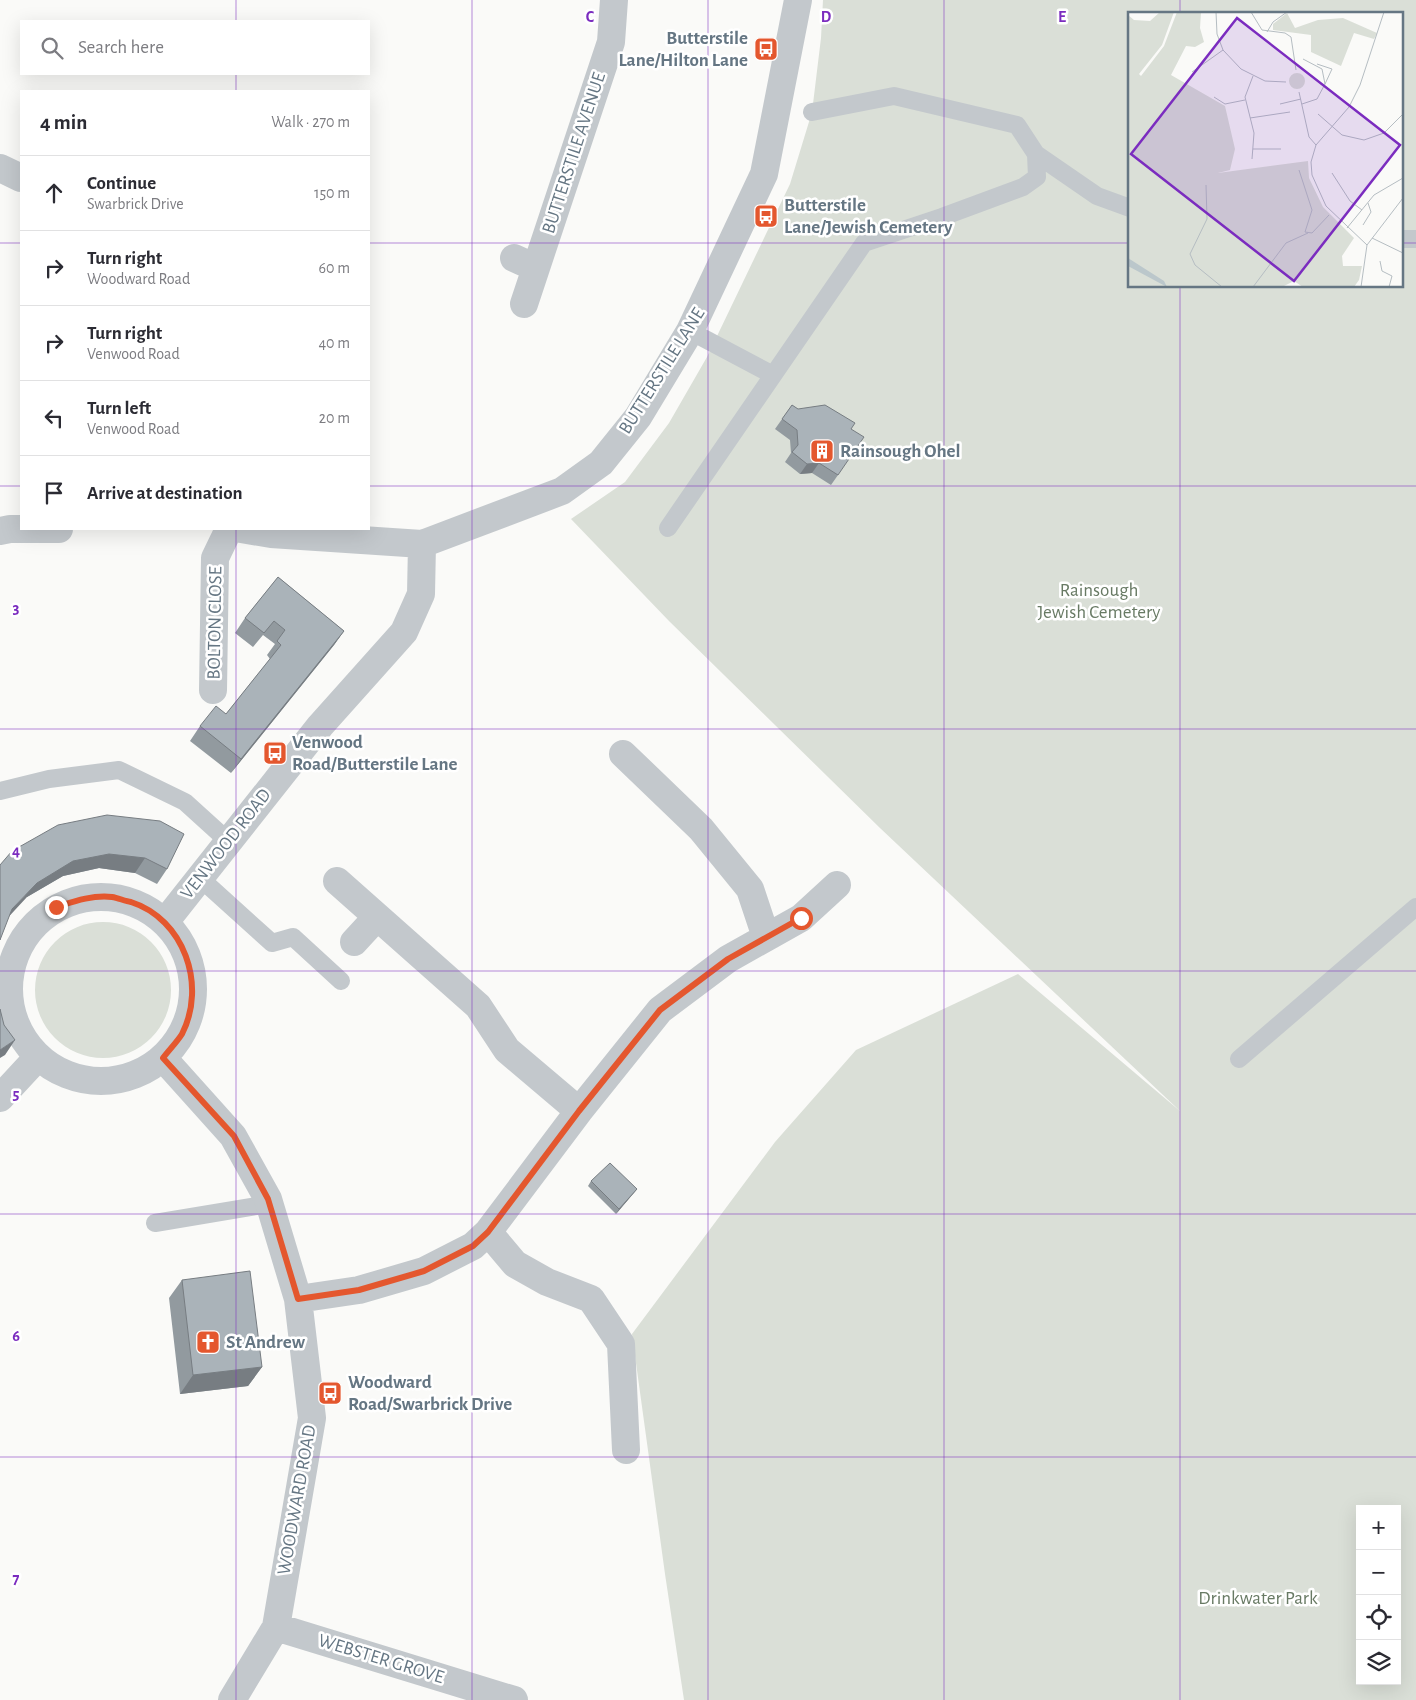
<!DOCTYPE html>
<html lang="en">
<head>
<meta charset="utf-8">
<style>
	body { margin:0; font-family:"Alegreya Sans",sans-serif; background:#f7f7f7; color:#2b2b33 }
	.controls { position:absolute; right:15px; bottom:15px; display:grid; overflow:hidden; border-radius:0px; box-shadow:0 5px 20px #0002 }
	.controls button { width:45px; height:45px; display:grid; place-items:center; padding:0; border:0; border-bottom:1px solid #e1e1e2; background:#fff; color:#2b2b33; font:25px sans-serif }
	.stop { position:absolute; width:15px; height:15px; margin:-11px; border:4px solid #e4572e; border-radius:50%; background:#fff }
	.stop.end { background:#e4572e; border-color:#fff; box-shadow:0 1px 5px #0008 }
	.list { margin:0; padding:0; list-style:none }
	h2 { display:flex; justify-content:space-between; align-items:center; height:65px; margin:0; padding:0 20px; font-size:21px }
	h2 small { font-size:16px; font-weight:400; color:#7c7c81 }
	.list li { display:grid; grid-template-columns:32px 1fr auto; gap:15px; align-items:center; box-sizing:border-box; height:75px; padding:0 20px; border-top:1px solid #e1e1e2 }
	.list b { display:block; font-size:19px; white-space:nowrap }
	.list p { margin:0; font-size:16px; white-space:nowrap; color:#7c7c81 }
	.list em { font-size:16px; font-style:normal; color:#7c7c81 }
	.icon { flex:none; width:28px; height:28px; fill:none; stroke:currentColor; stroke-width:2; stroke-linecap:round; stroke-linejoin:round }
	.map { position:relative; flex:none; width:1416px; height:1700px; overflow:hidden }
	.search { position:absolute; background:#fff; box-shadow:0 5px 20px #0002; left:20px; top:20px; width:350px; height:55px; display:flex; align-items:center; gap:12px; box-sizing:border-box; padding:0 18px; border-radius:0px; color:#7c7c81; font-size:19px }
	.panel { position:absolute; background:#fff; box-shadow:0 5px 20px #0002; left:20px; top:90px; width:350px; height:440px; border-radius:0px }
	.map>svg:first-child { display:block }
</style>
</head>
<body>
<div class="map">
<svg width="1416" height="1700" viewBox="0 0 1416 1700">
	<rect width="100%" height="100%" fill="#fafaf8"/>
	<!-- green -->
	<path fill="#dadfd7" fill-rule="evenodd" d="M823,0H1416V1700H684L665,1574L632,1334L775,1142L856,1050L1018,974L1180,1111L880,828L669,621L571,519L625,482L669,423L707,357L790,184L812,112L821,38ZM1130,14H1402V286H1130ZM1360,1509H1397V1681H1360Z
		M35 990a68 68 0 1 1 136 0a68 68 0 1 1-136 0Z"/>
	<g fill="none" stroke-linecap="round" stroke-linejoin="round">
		<!-- service -->
		<path stroke="#c3c8cc" stroke-width="18" d="M1036,154L1097,196L1130,208
			M1402,239H1416
			M690,331L773,375
			M668,528L864,243L942,217L1023,187L1037,177L1036,154L1017,125L894,96L812,112
			M0,791L49,779L119,770L185,802L228,841
			M200,878L272,943L293,937L341,981
			M1239,1059L1416,907
			M155,1223L269,1204"/>
		<!-- minor -->
		<path stroke="#c3c8cc" stroke-width="28" d="M0,168L21,178
			M514,258L536,268
			M524,304L611,42L614,0
			M241,529L271,534L422,544L562,491L601,463L638,417L690,331L764,174L798,0
			M0,531L10,529H59
			M213,690L215,558L229,529
			M623,754L701,829L750,889L766,937
			M337,881L478,1006L507,1050L579,1111
			M9 989a92 92 0 1 1 184 0a92 92 0 1 1-184 0Z
			M165,922L320,726L404,632L421,594L422,544
			M354,942L377,917
			M163,1058L233,1136L268,1199L298,1299L312,1418L276,1627L232,1700
			M0,1098L38,1057
			M488,1232L515,1264L547,1282L591,1299L621,1344L626,1450
			M298,1299L359,1290L424,1271L473,1246L488,1232L579,1111L660,1010L728,959L801,918L837,885
			M276,1627L514,1700"/>
	</g>
	<!-- wall -->
	<path fill="#929a9f" d="M792,405L798,409L851,429L838,475L831,485L812,473L800,474L785,462L791,453L790,440L775,429Z
		M278,577L344,631L334,645L231,773L190,741L200,726L226,714L270,659L267,655L275,644L263,635L253,647L235,633L245,618Z
		M107,815L167,869L157,884L135,873L99,868L63,876L27,897L0,865Z
		M591,1181L637,1189L616,1214L588,1186Z
		M182,1280L262,1367L248,1386L180,1394L169,1298Z"/>
	<!-- shaded-wall -->
	<path fill="#777d82" d="M819,463L812,473L800,474L807,464Z
		M344,631L334,645L231,773L241,759Z
		M109,854L145,858L135,873L99,868L63,876L27,897L2,924L12,909L37,883L73,861Z
		M15,1040L5,1055L0,1058V1050Z
		M637,1189L633,1194L616,1214L619,1209Z
		M262,1367L248,1386L180,1394L193,1375Z"/>
	<!-- building -->
	<path fill="#aab3b9" stroke="#777d82" d="M792,405L798,409L825,405L855,423L851,429L864,437L838,475L819,463L807,464L792,452L798,445L797,430L782,419Z
		M278,577L344,631L241,759L200,726L216,706L226,714L281,645L277,641L285,630L274,621L264,633L245,618Z
		M107,815L160,821L184,834L167,869L145,858L109,854L73,861L37,883L12,909L0,940V865L12,851L58,825Z
		M0,1009L4,1025L15,1040L0,1050Z
		M610,1163L637,1189L619,1209L591,1181Z
		M250,1271L262,1367L193,1375L182,1280Z"/>
	<g fill="none" stroke-linecap="round" stroke-linejoin="round">
		<!-- route -->
		<path stroke="#e4572e" stroke-width="6" d="M56,907C75,901 92,895 112,897C118,898 125,901 131,902C184,919 207,985 182,1034C177,1042 169,1050 163,1058L234,1136L268,1199L298,1299L359,1290L424,1271L473,1246L488,1232L579,1111L660,1010L728,959L801,918"/>
	</g>
	<!-- grid -->
	<path fill="none" stroke="#7b2cbf" stroke-width="1" stroke-opacity="0.55" d="M236,0V21M472,0V1700M708,0V1700M944,0V1700M1180,0V14M236,74V91M0,243H21M369,243H1130M1402,243H1416M1180,286V1700M0,486H21M369,486H1416M236,529V1700M0,729H1416M0,971H1416M0,1214H1416M0,1457H1416"/>
	<!-- icons -->
	<defs>
		<g id="bus-square" transform="scale(1.25)"><rect x="-9" y="-9" width="18" height="18" rx="4" fill="#e4572e" stroke="#fff"/><path d="M-5-6H5V4H4V6H2V4H-2V6H-4V4H-5ZM-3.5-4V0h7V-4ZM-3.5 1.2v1.5H-2V1.2ZM2 1.2v1.5H3.5V1.2Z" fill="#fff"/></g>
		<g id="building-square" transform="scale(1.25)"><rect x="-9" y="-9" width="18" height="18" rx="4" fill="#e4572e" stroke="#fff"/><path d="M-4-6H4V6H1V3H-1V6H-4ZM-2.5-4.3h1.7v1.8h-1.7ZM.8-4.3h1.7v1.8H.8ZM-2.5-1h1.7V.8h-1.7ZM.8-1h1.7V.8H.8Z" fill="#fff"/></g>
		<g id="church-square" transform="scale(1.25)"><rect x="-9" y="-9" width="18" height="18" rx="4" fill="#e4572e" stroke="#fff"/><path d="M-1.2-6h2.4v3.5h3.3v2.4h-3.3V6h-2.4V-.1h-3.3v-2.4h3.3Z" fill="#fff"/></g>
	</defs>
	<g fill-rule="evenodd">
		<use href="#bus-square" x="766" y="49"/>
		<use href="#bus-square" x="766" y="216"/>
		<use href="#building-square" x="822" y="451"/>
		<use href="#bus-square" x="275" y="753"/>
		<use href="#church-square" x="208" y="1342"/>
		<use href="#bus-square" x="330" y="1393"/>
	</g>
	<g text-anchor="middle" dominant-baseline="central" stroke-width="5" stroke-linejoin="round" paint-order="stroke">
		<!-- poi labels -->
		<g font-size="19" font-weight="bold" fill="#657683" stroke="#fff" text-anchor="start">
			<text x="748" y="38" text-anchor="end">Butterstile<tspan x="748" dy="22">Lane/Hilton Lane</tspan></text>
			<text x="784" y="205">Butterstile<tspan x="784" dy="22">Lane/Jewish Cemetery</tspan></text>
			<text x="840" y="451">Rainsough Ohel</text>
			<text x="292" y="742">Venwood<tspan x="292" dy="22">Road/Butterstile Lane</tspan></text>
			<text x="226" y="1342">St Andrew</text>
			<text x="348" y="1382">Woodward<tspan x="348" dy="22">Road/Swarbrick Drive</tspan></text>
		</g>
		<!-- street labels -->
		<g font-size="19" fill="#657683" stroke="#fff">
			<text transform="translate(574 153) rotate(-72)">BUTTERSTILE AVENUE</text>
			<text transform="translate(662 371) rotate(-58)">BUTTERSTILE LANE</text>
			<text transform="translate(215 623) rotate(-89)">BOLTON CLOSE</text>
			<text transform="translate(226 844) rotate(-52)">VENWOOD ROAD</text>
			<text transform="translate(297 1500) rotate(-80)">WOODWARD ROAD</text>
			<text transform="translate(381 1659) rotate(17)">WEBSTER GROVE</text>
		</g>
		<!-- park labels -->
		<g font-size="19" fill="#687a64" stroke="#fff">
			<text x="1099" y="590">Rainsough<tspan x="1099" dy="22">Jewish Cemetery</tspan></text>
			<text x="1258" y="1598">Drinkwater Park</text>
		</g>
	</g>
	<!-- overview -->
	<g transform="translate(1128 12)">
		<rect width="275" height="275" fill="#fafaf8"/>
		<path d="M32,0H46L34,33L11,62L13,64L36,34L49,0H73L72,16L76,30L67,35L58,34L43,63L97,94L107,137L102,158L90,161L180,149L181,166L195,195L226,226L214,244L215,254H234L231,268L226,275H175L166,269L154,275H0V3L6,8L22,9ZM159,1L167,16L190,8L215,6L249,21L246,27L226,21L213,54L183,40V23L145,18V12ZM161 69a8 8 0 1 1 16 0a8 8 0 1 1-16 0Z" fill="#dadfd7"/>
		<path d="M0,246L36,269L39,275L0,254Z" fill="#bbc7cb"/>
		<path fill="none" stroke="#b5bdc2" stroke-width="1" d="M88,0L89,22L95,38L113,57L137,69L158,70M123,0L134,18L157,21L163,25L168,58M139,20L145,10L159,0M189,52L204,57L197,72M64,60L95,38M171,80L181,125L188,133M86,85L97,92L117,88M152,92L173,87M174,92L189,87L197,72L194,57L175,47M190,102L214,123L236,128L256,121L275,102M122,106L162,100M125,137H153M124,147L126,121L117,85L125,64M171,158L184,198L177,220L184,221L201,203M204,161L222,189L234,198M78,173L79,207L62,242L67,253L94,275M235,213L243,200L240,191M219,216L246,183L275,166M244,226L275,241M239,233L198,194L184,163L183,150L188,133L221,95L232,73L256,0M252,249L254,259L264,264L261,275M125,275L158,231L180,221M233,275L239,233L275,186"/>
		<path fill="#7b2cbf" fill-opacity="0.15" stroke="#7b2cbf" stroke-width="2.5" d="M109,6L272,133L166,269L3,142Z"/>
		<rect width="275" height="275" fill="none" stroke="#657683" stroke-width="2.5"/>
	</g>
	<g font-size="16" text-anchor="middle" font-weight="bold" fill="#7b2cbf" stroke="#fff" stroke-width="5" stroke-linejoin="round" paint-order="stroke">
		<text x="590" y="22">C</text>
		<text x="826" y="22">D</text>
		<text x="1062" y="22">E</text>
		<text x="16" y="613">3</text>
		<text x="16" y="856">4</text>
		<text x="16" y="1099">5</text>
		<text x="16" y="1341">6</text>
		<text x="16" y="1584">7</text>
	</g>
</svg>
<div class="controls">
<button>+</button>
<button>−</button>
<button><svg class="icon" aria-label="locate" viewBox="0 0 24 24"><circle cx="12" cy="12" r="6"/><path d="M12 2v4M12 18v4M2 12h4M18 12h4"/></svg></button>
<button><svg class="icon" aria-label="layers" viewBox="0 0 24 24"><path d="M12 4l9 5-9 5-9-5zM3 14l9 5 9-5"/></svg></button>
</div>
<div class="stop" style="left:801px;top:918px"></div>
<div class="stop end" style="left:56px;top:907px"></div>
<div class="search"><svg class="icon" aria-label="search" viewBox="0 0 24 24"><circle cx="10" cy="10" r="6"/><path d="M15 15l6 6"/></svg>Search here</div>
<section class="panel">
<h2>4 min<small>Walk · 270 m</small></h2>
<ul class="list">
<li><svg class="icon" aria-label="ahead" viewBox="0 0 24 24"><path d="M12 20V5M6 11l6-6 6 6"/></svg><div><b>Continue</b><p>Swarbrick Drive</p></div><em>150 m</em></li>
<li><svg class="icon" aria-label="right" viewBox="0 0 24 24"><path d="M7 20v-9h11M14 6l5 5-5 5"/></svg><div><b>Turn right</b><p>Woodward Road</p></div><em>60 m</em></li>
<li><svg class="icon" aria-label="right" viewBox="0 0 24 24"><path d="M7 20v-9h11M14 6l5 5-5 5"/></svg><div><b>Turn right</b><p>Venwood Road</p></div><em>40 m</em></li>
<li><svg class="icon" aria-label="left" viewBox="0 0 24 24"><path d="M17 20v-9H6M10 6l-5 5 5 5"/></svg><div><b>Turn left</b><p>Venwood Road</p></div><em>20 m</em></li>
<li><svg class="icon" aria-label="arrive" viewBox="0 0 24 24"><path d="M6 21V4h12l-3 4 3 4H6"/></svg><div><b>Arrive at destination</b></div></li>
</ul>
</section>
</div>
</body>
</html>
